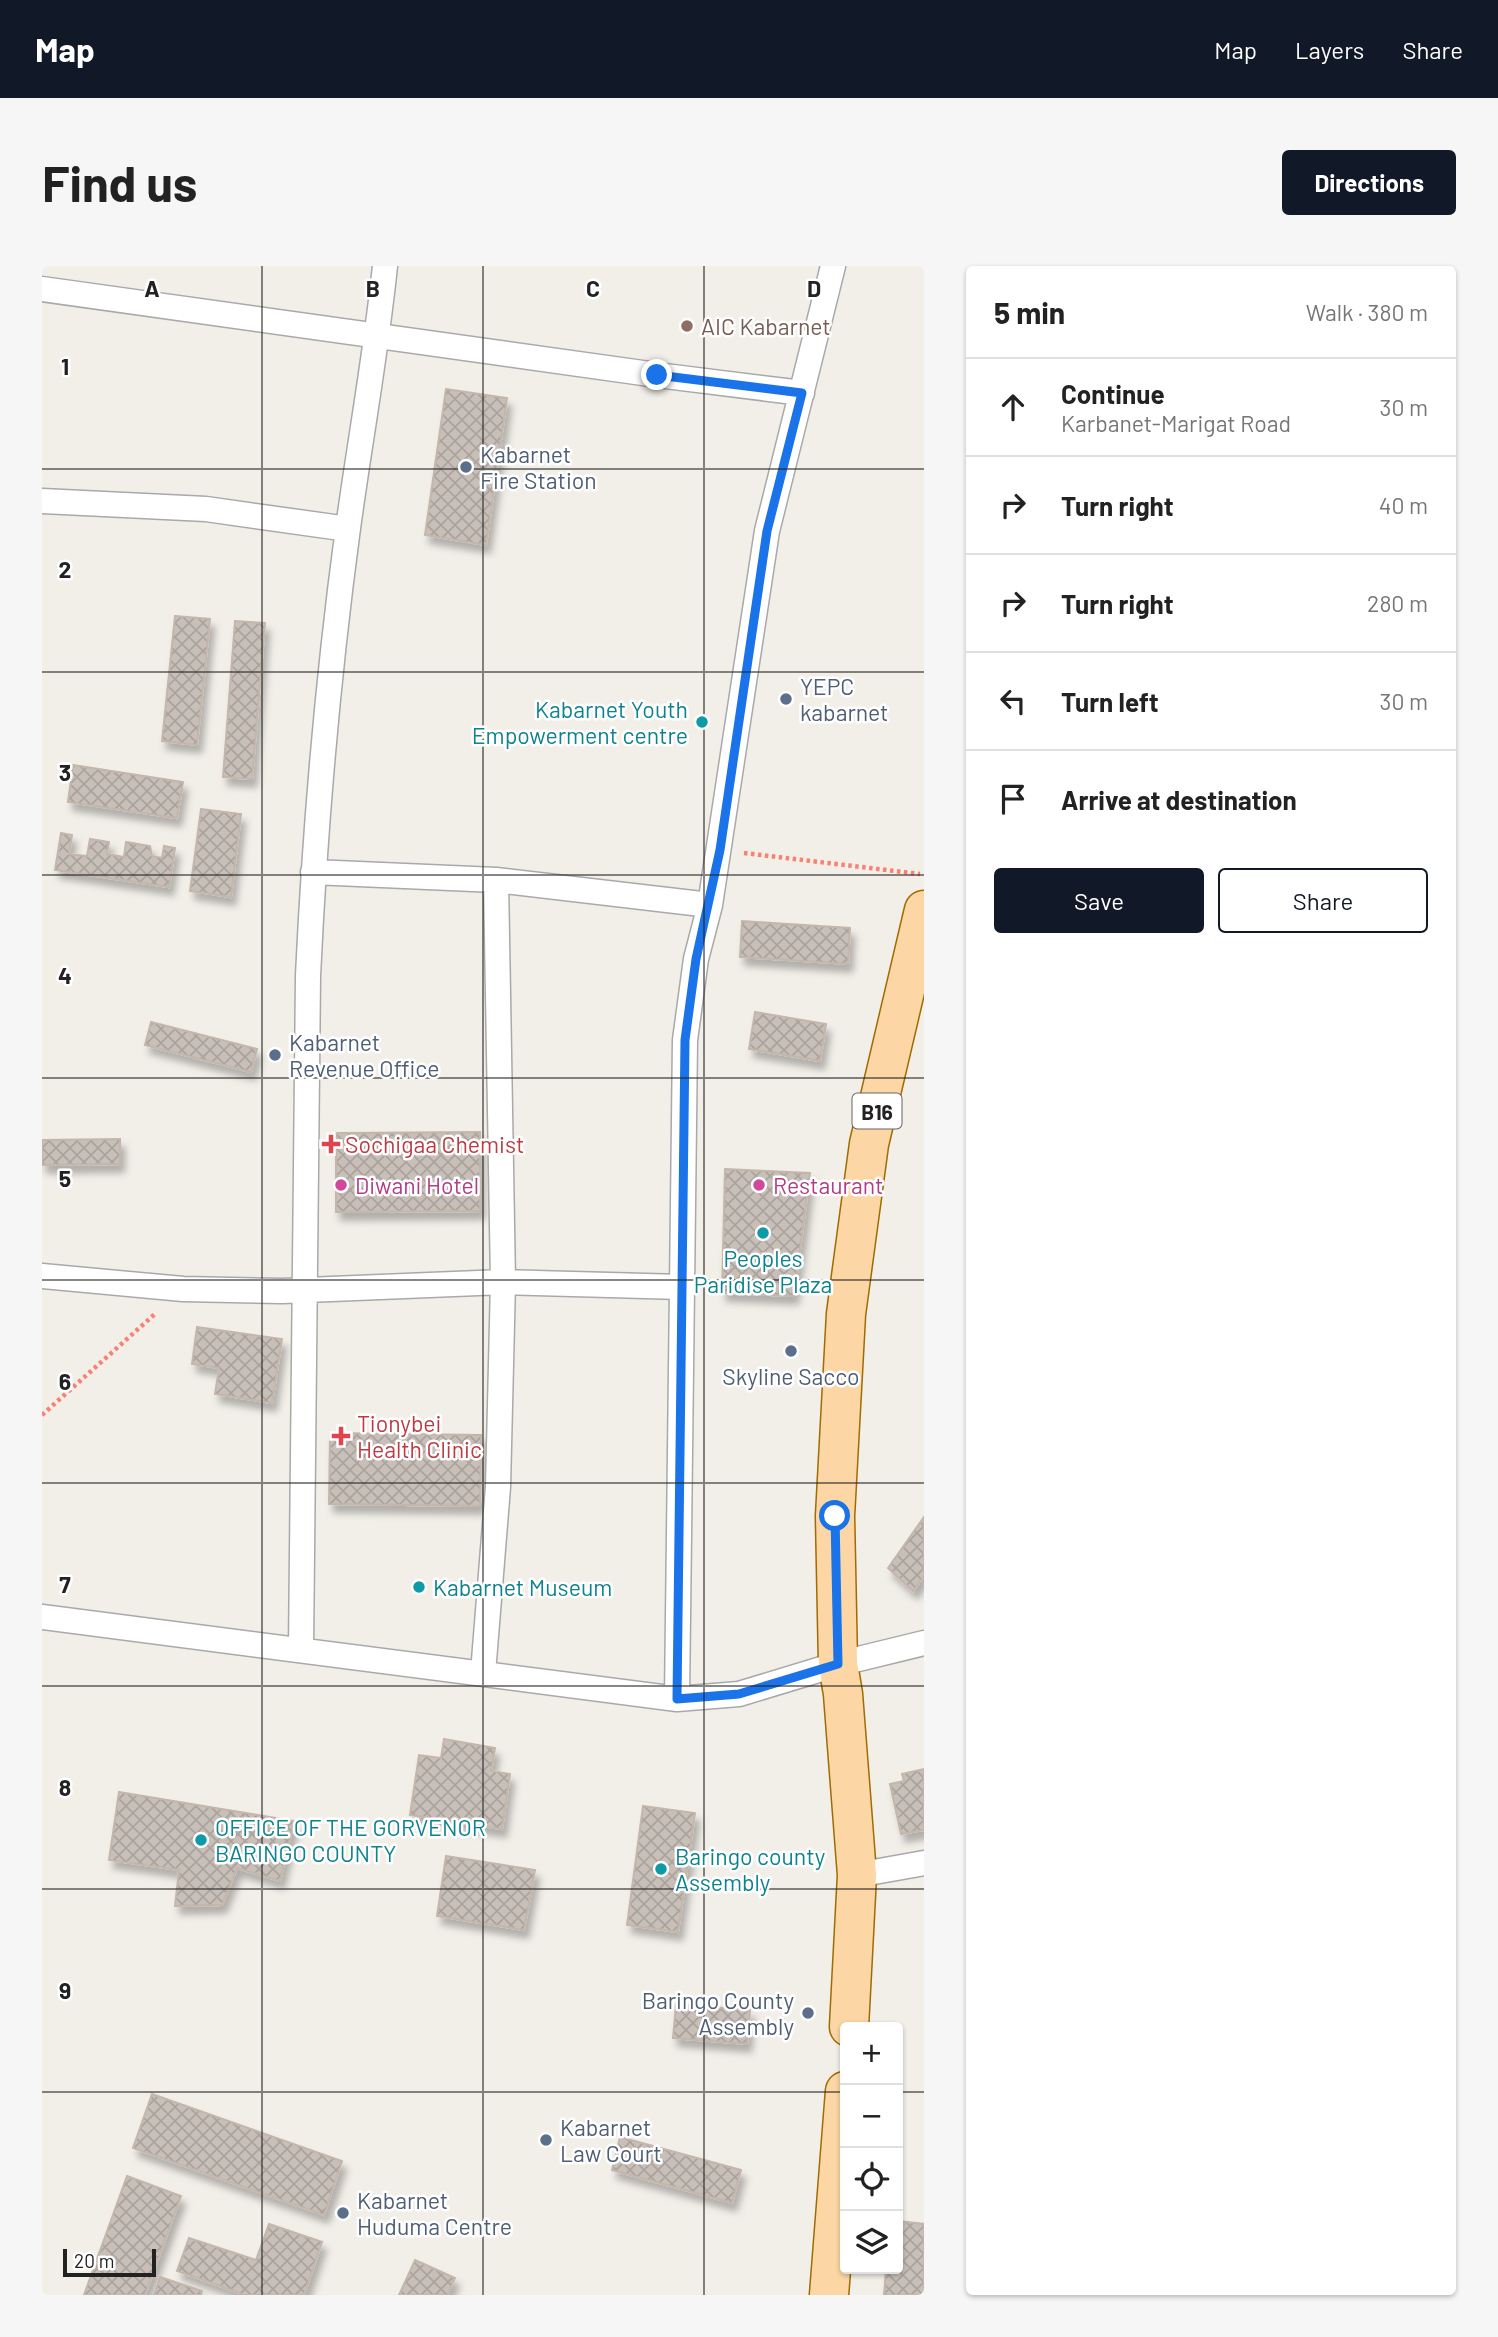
<!DOCTYPE html>
<html lang="en">
<head>
<meta charset="utf-8">
<style>
	body { margin:0; font-family:Barlow,sans-serif; background:#f6f6f6; color:#222 }
	.controls { position:absolute; right:21px; bottom:21px; display:grid; overflow:hidden; border-radius:7px; box-shadow:0 2px 5px #0004 }
	.controls button { width:63px; height:63px; display:grid; place-items:center; padding:0; border:0; border-bottom:2px solid #e0e0e0; background:#fff; color:#222; font:35px sans-serif }
	.scale { position:absolute; left:21px; bottom:18px; width:93px; box-sizing:border-box; padding-left:7px; border:4px solid #222; border-top:0; font-size:19px; line-height:24px; white-space:nowrap; color:#222; -webkit-text-stroke:5px #fff; paint-order:stroke }
	.stop { position:absolute; width:21px; height:21px; margin:-16px; border:5px solid #1a73e8; border-radius:50%; background:#fff }
	.stop.end { background:#1a73e8; border-color:#fff; box-shadow:0 2px 7px #0008 }
	.list { margin:0; padding:0; list-style:none }
	h2 { display:flex; justify-content:space-between; align-items:center; height:91px; margin:0; padding:0 28px; font-size:30px }
	h2 small { font-size:23px; font-weight:400; color:#767676 }
	.list li { display:grid; grid-template-columns:46px 1fr auto; gap:21px; align-items:center; box-sizing:border-box; height:98px; padding:0 28px; border-top:2px solid #e0e0e0 }
	.list b { display:block; font-size:26px; white-space:nowrap }
	.list p { margin:0; font-size:23px; white-space:nowrap; color:#767676 }
	.list em { font-size:23px; font-style:normal; color:#767676 }
	.actions { display:flex; gap:14px; padding:21px 28px }
	.actions a { flex:1; padding:16px 0; border:2px solid #111827; border-radius:7px; text-align:center; font-size:24px; color:#111827 }
	.actions .main { background:#111827; color:#fff }
	.icon { flex:none; width:38px; height:38px; fill:none; stroke:currentColor; stroke-width:2; stroke-linecap:round; stroke-linejoin:round }
	.map { position:relative; flex:none; width:882px; height:2029px; overflow:hidden; border-radius:7px }
	header { display:flex; align-items:center; gap:42px; box-sizing:border-box; height:98px; padding:0 35px; background:#111827; color:#fff }
	header strong { font-size:33px }
	nav { display:flex; gap:38px; margin-inline-start:auto; font-size:24px }
	.intro { display:flex; align-items:center; justify-content:space-between; box-sizing:border-box; height:168px; padding:0 42px }
	h1 { margin:0; font-size:49px }
	.button { padding:18px 32px; border-radius:7px; background:#111827; color:#fff; font-size:24px; font-weight:700 }
	main { display:flex; gap:42px; padding:0 42px }
	aside { flex:1; background:#fff; border-radius:7px; box-shadow:0 2px 5px #0004 }
	.map>svg:first-child { display:block }
</style>
</head>
<body>
<header>
<strong>Map</strong>
<nav><a>Map</a><a>Layers</a><a>Share</a></nav>
</header>
<div class="intro"><h1>Find us</h1><a class="button">Directions</a></div>
<main>
<div class="map">
<svg width="882" height="2029" viewBox="0 0 882 2029">
	<defs>
		<pattern id="building-cross-hatch" width="8" height="8" patternUnits="userSpaceOnUse" patternTransform="scale(1.75)"><rect width="8" height="8" fill="#c7bfb8"/><path d="M0 0l8 8M0 8l8-8" fill="none" stroke="#aba49e"/></pattern>
		<filter id="shadow"><feDropShadow dx="4.5" dy="8" stdDeviation="3.5" flood-color="#0004"/></filter>
	</defs>
	<rect width="100%" height="100%" fill="#f2efe9"/>
	<!-- building -->
	<path fill="url(#building-cross-hatch)" stroke="#c4b6ab" stroke-width="2" filter="url(#shadow)" d="M404,123L465,132L444,279L383,269Z
		M133,350L168,353L155,479L120,475Z
		M193,355L223,357L210,513L181,511Z
		M31,499L141,516L135,552L26,536Z
		M159,543L199,548L189,631L148,625Z
		M19,567L30,569L27,588L45,590L48,573L67,576L65,588L82,591L84,576L108,580L110,590L120,592L122,580L133,582L127,621L13,604Z
		M700,655L808,662L806,698L698,691Z
		M713,746L784,758L778,795L707,783Z
		M109,756L215,783L209,806L103,779Z
		M438,866V945L294,946V867Z
		M78,873V898L0,899V874Z
		M683,903L768,907L752,1030L680,1027Z
		M155,1061L240,1073L230,1137L173,1128L177,1102L150,1098Z
		M288,1167L439,1169L438,1240L287,1238Z
		M882,1251V1310L871,1325L846,1302Z
		M402,1473L453,1482L449,1505L468,1508L460,1563L368,1549L377,1489L399,1492Z
		M882,1503V1564L859,1568L848,1518L862,1515L860,1508Z
		M77,1526L252,1555L238,1615L195,1602L180,1639L133,1640L137,1604L67,1594Z
		M601,1540L653,1547L636,1666L585,1659Z
		M404,1590L493,1604L482,1664L395,1650Z
		M634,1738L708,1744L705,1778L631,1772Z
		M110,1828L300,1895L282,1949L91,1882Z
		M578,1871L699,1904L690,1937L570,1904Z
		M85,1910L139,1930L103,2029H42Z
		M856,1955L882,1958V2029H842L844,2003H856Z
		M227,1958L280,1976L262,2029H197L198,2027L135,2005L147,1972L214,1994Z
		M373,1994L413,2012L405,2029H357Z
		M118,2011L160,2025L159,2029H112Z"/>
	<g fill="none" stroke-linecap="round" stroke-linejoin="round">
		<!-- minor casing -->
		<g stroke="#a9a9a9" stroke-width="27">
			<path id="minor" d="M0,23L615,109L760,127
				M0,235L164,243L306,263
				M271,606L454,614L668,639L654,693L643,774L635,1433
				M668,639L725,265L791,0
				M0,1010L141,1023L240,1025L461,1016L640,1021
				M0,1351L635,1433L697,1428L796,1398L882,1377
				M259,1383L266,710C273,561 286,410 306,262C318,174 334,88 343,0
				M441,1407L456,1221L461,1016L454,614
				M815,1609L882,1597"/>
		</g>
		<!-- primary casing -->
		<g stroke="#a06b00" stroke-width="41">
			<path id="primary" d="M807,1761L815,1609L801,1428L796,1398L793,1250L804,1048L827,878L882,644
				M787,2029L803,1825"/>
		</g>
		<!-- path -->
		<path stroke="#fa8072" stroke-width="4.5" stroke-dasharray="3.5 3.5" stroke-linecap="butt" d="M702,587L878,608
			M0,1149L114,1047"/>
		<!-- minor -->
		<use href="#minor" stroke="#fff" stroke-width="24"/>
		<!-- primary -->
		<use href="#primary" stroke="#fcd6a4" stroke-width="38"/>
	</g>
	<g fill="none" stroke-linecap="round" stroke-linejoin="round">
		<!-- route -->
		<path stroke="#1a73e8" stroke-width="9" d="M615,109L760,127L725,265L678,584L654,693L643,774L635,1433L697,1428L796,1398L793,1250"/>
	</g>
	<!-- grid -->
	<path fill="none" stroke="#222" stroke-width="2" stroke-opacity="0.55" d="M220,0V2029M441,0V2029M662,0V2029M0,203H882M0,406H882M0,609H882M0,812H882M0,1014H882M0,1217H882M0,1420H882M0,1623H882M0,1826H803M856,1826H882"/>
	<!-- markers -->
	<circle fill="#8d6e63" stroke="#fff" stroke-width="2.5" cx="645" cy="60" r="7"/>
	<g fill="#5c6f8a" stroke="#fff" stroke-width="2.5">
		<circle cx="424" cy="201" r="7"/>
		<circle cx="744" cy="433" r="7"/>
		<circle cx="233" cy="789" r="7"/>
		<circle cx="749" cy="1085" r="7"/>
		<circle cx="766" cy="1747" r="7"/>
		<circle cx="504" cy="1874" r="7"/>
		<circle cx="301" cy="1947" r="7"/>
	</g>
	<g fill="#0f9aa8" stroke="#fff" stroke-width="2.5">
		<circle cx="660" cy="456" r="7"/>
		<circle cx="721" cy="967" r="7"/>
		<circle cx="377" cy="1321" r="7"/>
		<circle cx="159" cy="1574" r="7"/>
		<circle cx="619" cy="1603" r="7"/>
	</g>
	<g fill="#e0444e" stroke="#fff" stroke-width="2.5">
		<path d="M285.5 867.5h7v7h7v7h-7v7h-7v-7h-7v-7h7z"/>
		<path d="M295.5 1159.5h7v7h7v7h-7v7h-7v-7h-7v-7h7z"/>
	</g>
	<g fill="#d1479c" stroke="#fff" stroke-width="2.5">
		<circle cx="299" cy="919" r="7"/>
		<circle cx="717" cy="919" r="7"/>
	</g>
	<g text-anchor="middle" dominant-baseline="central" stroke-width="5" stroke-linejoin="round" paint-order="stroke">
		<!-- shield labels -->
		<rect fill="#fff" stroke="#646464" stroke-width="2" x="810.5" y="827.5" width="49" height="35" rx="5"/>
		<g font-size="21" font-weight="bold" fill="#222">
			<text x="835" y="845">B16</text>
		</g>
		<!-- education labels -->
		<g font-size="23" fill="#785e54" stroke="#fff" text-anchor="start">
			<text x="659" y="60">AIC Kabarnet</text>
		</g>
		<!-- service labels -->
		<g font-size="23" fill="#4e5e75" stroke="#fff" text-anchor="start">
			<text x="438" y="188">Kabarnet<tspan x="438" dy="26">Fire Station</tspan></text>
			<text x="758" y="420">YEPC<tspan x="758" dy="26">kabarnet</tspan></text>
			<text x="247" y="776">Kabarnet<tspan x="247" dy="26">Revenue Office</tspan></text>
			<text x="749" y="1110" text-anchor="middle">Skyline Sacco</text>
			<text x="752" y="1734" text-anchor="end">Baringo County<tspan x="752" dy="26">Assembly</tspan></text>
			<text x="518" y="1861">Kabarnet<tspan x="518" dy="26">Law Court</tspan></text>
			<text x="315" y="1934">Kabarnet<tspan x="315" dy="26">Huduma Centre</tspan></text>
		</g>
		<!-- culture labels -->
		<g font-size="23" fill="#0d838f" stroke="#fff" text-anchor="start">
			<text x="646" y="443" text-anchor="end">Kabarnet Youth<tspan x="646" dy="26">Empowerment centre</tspan></text>
			<text x="721" y="992" text-anchor="middle">Peoples<tspan x="721" dy="26">Paridise Plaza</tspan></text>
			<text x="391" y="1321">Kabarnet Museum</text>
			<text x="173" y="1561">OFFICE OF THE GORVENOR<tspan x="173" dy="26">BARINGO COUNTY</tspan></text>
			<text x="633" y="1590">Baringo county<tspan x="633" dy="26">Assembly</tspan></text>
		</g>
		<!-- health labels -->
		<g font-size="23" fill="#be3a42" stroke="#fff" text-anchor="start">
			<text x="303" y="878">Sochigaa Chemist</text>
			<text x="315" y="1157">Tionybei<tspan x="315" dy="26">Health Clinic</tspan></text>
		</g>
		<!-- hotel labels -->
		<g font-size="23" fill="#b23c85" stroke="#fff" text-anchor="start">
			<text x="313" y="919">Diwani Hotel</text>
			<text x="731" y="919">Restaurant</text>
		</g>
	</g>
	<g font-size="23" text-anchor="middle" font-weight="bold" fill="#222" stroke="#fff" stroke-width="5" stroke-linejoin="round" paint-order="stroke">
		<text x="110" y="31">A</text>
		<text x="331" y="31">B</text>
		<text x="551" y="31">C</text>
		<text x="772" y="31">D</text>
		<text x="23" y="109">1</text>
		<text x="23" y="312">2</text>
		<text x="23" y="515">3</text>
		<text x="23" y="718">4</text>
		<text x="23" y="921">5</text>
		<text x="23" y="1124">6</text>
		<text x="23" y="1327">7</text>
		<text x="23" y="1530">8</text>
		<text x="23" y="1733">9</text>
	</g>
</svg>
<div class="controls">
<button>+</button>
<button>−</button>
<button><svg class="icon" aria-label="locate" viewBox="0 0 24 24"><circle cx="12" cy="12" r="6"/><path d="M12 2v4M12 18v4M2 12h4M18 12h4"/></svg></button>
<button><svg class="icon" aria-label="layers" viewBox="0 0 24 24"><path d="M12 4l9 5-9 5-9-5zM3 14l9 5 9-5"/></svg></button>
</div>
<div class="scale">20 m</div>
<div class="stop" style="left:793px;top:1250px"></div>
<div class="stop end" style="left:615px;top:109px"></div>
</div>
<aside>
<h2>5 min<small>Walk · 380 m</small></h2>
<ul class="list">
<li><svg class="icon" aria-label="ahead" viewBox="0 0 24 24"><path d="M12 20V5M6 11l6-6 6 6"/></svg><div><b>Continue</b><p>Karbanet-Marigat Road</p></div><em>30 m</em></li>
<li><svg class="icon" aria-label="right" viewBox="0 0 24 24"><path d="M7 20v-9h11M14 6l5 5-5 5"/></svg><div><b>Turn right</b></div><em>40 m</em></li>
<li><svg class="icon" aria-label="right" viewBox="0 0 24 24"><path d="M7 20v-9h11M14 6l5 5-5 5"/></svg><div><b>Turn right</b></div><em>280 m</em></li>
<li><svg class="icon" aria-label="left" viewBox="0 0 24 24"><path d="M17 20v-9H6M10 6l-5 5 5 5"/></svg><div><b>Turn left</b></div><em>30 m</em></li>
<li><svg class="icon" aria-label="arrive" viewBox="0 0 24 24"><path d="M6 21V4h12l-3 4 3 4H6"/></svg><div><b>Arrive at destination</b></div></li>
</ul>
<div class="actions"><a class="main">Save</a><a>Share</a></div>
</aside>
</main>
</body>
</html>
